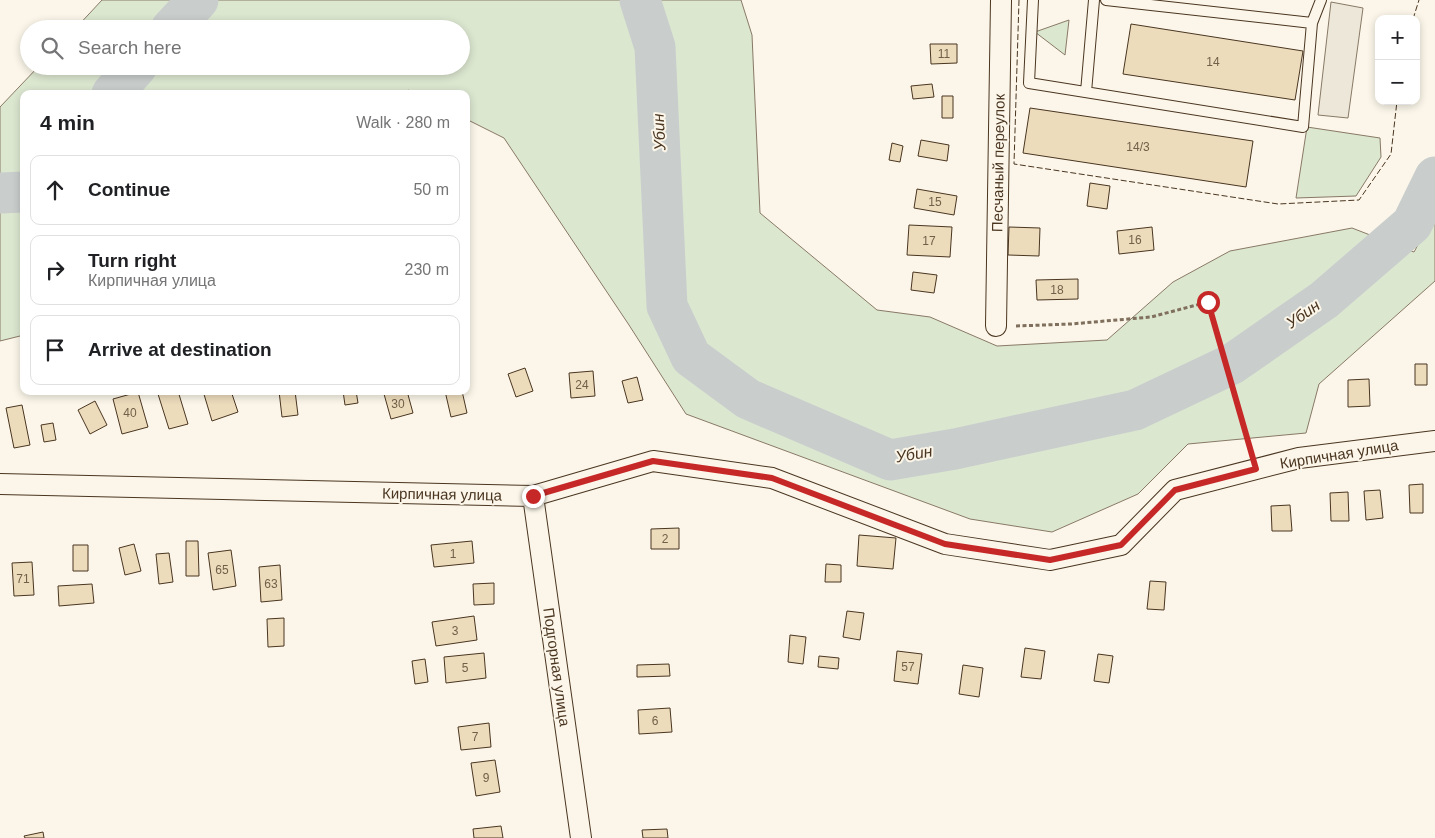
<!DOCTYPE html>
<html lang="en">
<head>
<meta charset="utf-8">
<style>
	body { margin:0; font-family:Arial,sans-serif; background:#f6f6f6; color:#202124 }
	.controls { position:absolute; right:15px; top:15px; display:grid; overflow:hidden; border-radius:10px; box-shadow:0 2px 8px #0003 }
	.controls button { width:45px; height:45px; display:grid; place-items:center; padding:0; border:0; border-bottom:1px solid #e0e0e0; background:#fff; color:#202124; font:25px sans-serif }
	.stop { position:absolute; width:15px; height:15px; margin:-11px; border:4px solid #c62828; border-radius:50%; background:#fff }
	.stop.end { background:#c62828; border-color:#fff; box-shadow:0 1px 5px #0008 }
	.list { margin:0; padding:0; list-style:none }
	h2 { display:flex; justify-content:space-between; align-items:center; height:65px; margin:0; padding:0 20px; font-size:21px }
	h2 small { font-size:16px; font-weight:400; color:#757577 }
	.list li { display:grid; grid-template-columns:32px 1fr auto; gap:15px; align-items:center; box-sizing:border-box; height:70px; margin:0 10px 10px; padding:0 10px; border:1px solid #e0e0e0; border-radius:10px }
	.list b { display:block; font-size:19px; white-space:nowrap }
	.list p { margin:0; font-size:16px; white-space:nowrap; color:#757577 }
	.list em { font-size:16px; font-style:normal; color:#757577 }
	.icon { flex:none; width:28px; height:28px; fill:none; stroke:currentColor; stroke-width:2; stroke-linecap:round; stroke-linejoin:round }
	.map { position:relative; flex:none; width:1435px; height:838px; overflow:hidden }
	.search { position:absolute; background:#fff; box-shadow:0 2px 8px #0003; left:20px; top:20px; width:450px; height:55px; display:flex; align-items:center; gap:12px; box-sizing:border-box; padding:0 18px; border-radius:28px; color:#757577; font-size:19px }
	.panel { position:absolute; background:#fff; box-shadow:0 2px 8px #0003; left:20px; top:90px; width:450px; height:305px; border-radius:10px }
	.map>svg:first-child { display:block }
</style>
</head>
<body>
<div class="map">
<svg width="1435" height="838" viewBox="0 0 1435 838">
	<rect width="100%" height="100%" fill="#fbf6e9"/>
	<!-- green -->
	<path fill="#dce7d0" stroke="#887966" d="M102,0H741L752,35L760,213L877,310L930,317L997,346L1107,340L1173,282L1230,251L1352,228L1414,252L1435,214V281L1319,384L1306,433L1188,444L1138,494L1052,532L970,519L686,414L629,325L504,138L466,119V94H415L408,90L406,94H24V335L0,341V107L39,66H461V29H75Z
		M1069,20L1065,55L1035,32Z
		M1307,127L1380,138L1381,157L1356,196L1296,198Z"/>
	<!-- parking -->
	<path fill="#ede7d9" stroke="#887966" d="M1331,2L1363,8L1348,118L1318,115Z"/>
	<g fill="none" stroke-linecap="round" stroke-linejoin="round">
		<!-- river -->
		<path stroke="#c9cecd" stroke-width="41" d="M640,0L655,47L667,306L691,357L748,399L890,460L955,449L1135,410L1232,364L1324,300L1412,224L1435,177
			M171,29L198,0
			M112,94L137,66
			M0,193L24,192"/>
	</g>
	<!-- building -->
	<path fill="#ecdcbc" stroke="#4a3520" d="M1131,24L1303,51L1295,100L1123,74Z
		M930,44H957V63L931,64Z
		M932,84L934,97L913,99L911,86Z
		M942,96H953V118H942Z
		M1030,108L1253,141L1246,187L1023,153Z
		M921,140L949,145L947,161L918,156Z
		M892,143L903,146L900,162L889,160Z
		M1090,183L1110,186L1107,209L1087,206Z
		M917,189L957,196L954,215L914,208Z
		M909,225L952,227L950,257L907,255Z
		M1009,227L1040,228L1039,256L1008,255Z
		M1152,227L1154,250L1119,254L1117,231Z
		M913,272L937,275L934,293L911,290Z
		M1078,279V299L1037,300L1036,280Z
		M1415,364H1427V385H1415Z
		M525,368L533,391L516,397L508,374Z
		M593,371L595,396L571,398L569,373Z
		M637,377L643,400L628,403L622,381Z
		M1369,379L1370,406L1348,407V380Z
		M166,391H178L188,424L169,429L158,394Z
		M203,391H231L238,412L212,421Z
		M279,391H295L298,415L282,417Z
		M343,391H356L358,403L345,405Z
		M395,391H407L413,413L391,419L384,394Z
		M445,391H462L467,413L451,417Z
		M138,392L148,427L122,434L113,399Z
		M95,401L107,425L90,434L78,410Z
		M22,405L30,445L14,448L6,408Z
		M53,423L56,440L44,442L41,425Z
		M1423,484V513H1410L1409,485Z
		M1380,490L1383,518L1366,520L1364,491Z
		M1348,492L1349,521H1331L1330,493Z
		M1290,505L1292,531H1272L1271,506Z
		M679,528V549H651V529Z
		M859,535L896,538L893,569L857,566Z
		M186,541H198L199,576H186Z
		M472,541L474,563L434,567L431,545Z
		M134,544L141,571L125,575L119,548Z
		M73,545H88V571H73Z
		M231,550L236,586L213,590L208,553Z
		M169,553L173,582L159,584L156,554Z
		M32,562L34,595L14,596L12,563Z
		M826,564L841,565V582H825Z
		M280,565L282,600L261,602L259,567Z
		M1150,581L1166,582L1164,610L1147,609Z
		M494,583V604L474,605L473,584Z
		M92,584L94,603L59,606L58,586Z
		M847,611L864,613L860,640L843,637Z
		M474,616L477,640L436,646L432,622Z
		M284,618V646L268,647L267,619Z
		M790,635L806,637L803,664L788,662Z
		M1025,648L1045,651L1041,679L1021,677Z
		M897,651L922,654L918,684L894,681Z
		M484,653L486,678L446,683L444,657Z
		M1098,654L1113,656L1109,683L1094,681Z
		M819,656L839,658L838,669L818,667Z
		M425,659L428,682L415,684L412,661Z
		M669,664L670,676L637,677V665Z
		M963,665L983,668L979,697L959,694Z
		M670,708L672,732L639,734L638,710Z
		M489,723L491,747L461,750L458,727Z
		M495,760L500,792L476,796L471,763Z
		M501,826L503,838H474L473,829Z
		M667,829L668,838H643L642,830Z
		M43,832L44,838H25L24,836Z"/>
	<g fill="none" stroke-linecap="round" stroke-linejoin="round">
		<!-- lane casing -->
		<g stroke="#4a3520" stroke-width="12">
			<path id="lane" d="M1033,0L1029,83L1303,127L1312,23L1106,0
				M1312,23L1321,0
				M1086,92L1094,0"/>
		</g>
		<!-- street casing -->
		<g stroke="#4a3520" stroke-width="22">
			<path id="street" d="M996,326L1001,0
				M0,484L533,496L653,461L772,478L945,544L1050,560L1121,545L1175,490L1299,458L1435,441
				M533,496L581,838"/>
		</g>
		<!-- path -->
		<path stroke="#7f6f5c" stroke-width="3" stroke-dasharray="4 2.5" stroke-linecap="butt" d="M1016,326L1071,324L1151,317L1208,302L1250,448"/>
		<!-- lane -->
		<use href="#lane" stroke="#fbf6e9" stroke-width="10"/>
		<!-- street -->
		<use href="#street" stroke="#fbf6e9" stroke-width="20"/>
		<!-- fence -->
		<path stroke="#4a3520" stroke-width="1" stroke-dasharray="6 2.5" stroke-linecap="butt" d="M1019,0L1014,164L1278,204L1359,200L1391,154L1397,101
			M1413,19L1419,0"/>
	</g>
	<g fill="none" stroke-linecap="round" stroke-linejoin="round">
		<!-- route -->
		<path stroke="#c62828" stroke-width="6" d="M533,496L653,461L772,478L945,544L1050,560L1121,545L1175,490L1256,469L1208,302"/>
	</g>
	<g text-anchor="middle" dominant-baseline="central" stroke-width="4" stroke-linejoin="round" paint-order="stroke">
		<!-- number labels -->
		<g font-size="12" fill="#725f47">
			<text x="944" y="54">11</text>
			<text x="1213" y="62">14</text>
			<text x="1138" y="147">14/3</text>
			<text x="935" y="202">15</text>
			<text x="1135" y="240">16</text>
			<text x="929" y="241">17</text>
			<text x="1057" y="290">18</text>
			<text x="582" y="385">24</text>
			<text x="398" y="404">30</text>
			<text x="130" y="413">40</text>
			<text x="665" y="539">2</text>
			<text x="453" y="554">1</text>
			<text x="222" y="570">65</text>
			<text x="23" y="579">71</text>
			<text x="271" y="584">63</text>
			<text x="455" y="631">3</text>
			<text x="908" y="667">57</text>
			<text x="465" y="668">5</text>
			<text x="655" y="721">6</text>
			<text x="475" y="737">7</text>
			<text x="486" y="778">9</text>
		</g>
		<!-- street labels -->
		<g font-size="15" fill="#4a3520" stroke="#fbf6e9">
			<text transform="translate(998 163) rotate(-89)">Песчаный переулок</text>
			<text transform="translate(1339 454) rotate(-9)">Кирпичная улица</text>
			<text transform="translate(442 494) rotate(1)">Кирпичная улица</text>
			<text transform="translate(557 667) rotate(82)">Подгорная улица</text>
		</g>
		<!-- water labels -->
		<g font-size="16" font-style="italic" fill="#4a3520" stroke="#fbf6e9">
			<text transform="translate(659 132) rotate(-93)">Убин</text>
			<text transform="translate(1303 314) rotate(-35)">Убин</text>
			<text transform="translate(914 454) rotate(-10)">Убин</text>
		</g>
	</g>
</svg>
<div class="controls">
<button>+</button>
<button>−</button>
</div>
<div class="stop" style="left:1208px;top:302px"></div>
<div class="stop end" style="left:533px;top:496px"></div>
<div class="search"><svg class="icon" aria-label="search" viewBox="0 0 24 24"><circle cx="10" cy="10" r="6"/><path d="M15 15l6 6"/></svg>Search here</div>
<section class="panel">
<h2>4 min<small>Walk · 280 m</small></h2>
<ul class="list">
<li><svg class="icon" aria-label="ahead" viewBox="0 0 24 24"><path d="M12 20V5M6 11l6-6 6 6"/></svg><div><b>Continue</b></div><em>50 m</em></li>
<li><svg class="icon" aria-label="right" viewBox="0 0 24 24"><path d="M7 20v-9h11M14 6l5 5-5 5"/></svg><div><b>Turn right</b><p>Кирпичная улица</p></div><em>230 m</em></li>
<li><svg class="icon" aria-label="arrive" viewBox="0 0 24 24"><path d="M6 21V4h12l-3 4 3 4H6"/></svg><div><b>Arrive at destination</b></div></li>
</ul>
</section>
</div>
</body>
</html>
